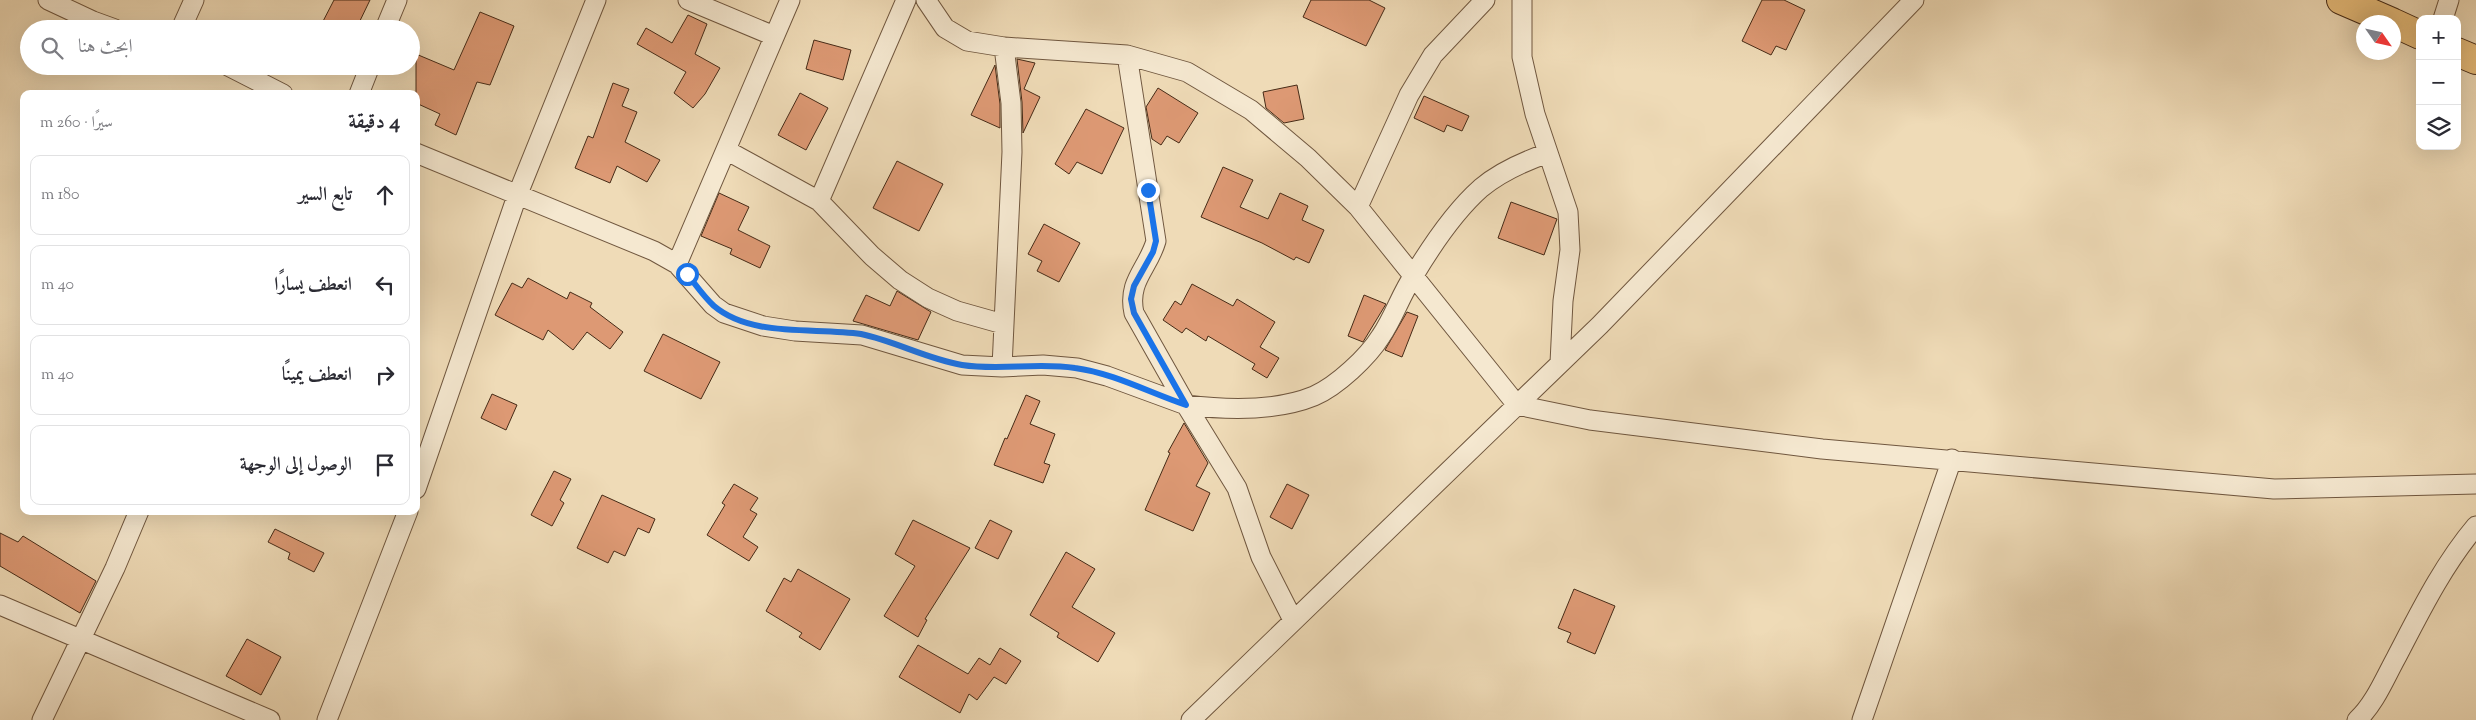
<!DOCTYPE html>
<html lang="ar">
<head>
<meta charset="utf-8">
<style>
	body { margin:0; font-family:"Sorts Mill Goudy",Amiri,serif; background:#f7f7f7; color:#2b2b33; direction:rtl }
	.controls { position:absolute; right:15px; top:15px; display:grid; overflow:hidden; border-radius:10px; box-shadow:0 5px 20px #0002 }
	.controls button { width:45px; height:45px; display:grid; place-items:center; padding:0; border:0; border-bottom:1px solid #e1e1e2; background:#fff; color:#2b2b33; font:25px sans-serif }
	.compass { position:absolute; left:2356px; top:15px; width:45px; height:45px; border-radius:50%; background:#fff; box-shadow:0 5px 20px #0002; rotate:124deg }
	.stop { position:absolute; width:15px; height:15px; margin:-11px; border:4px solid #1a73e8; border-radius:50%; background:#fff }
	.stop.end { background:#1a73e8; border-color:#fff; box-shadow:0 1px 5px #0008 }
	.list { margin:0; padding:0; list-style:none }
	h2 { display:flex; justify-content:space-between; align-items:center; height:65px; margin:0; padding:0 20px; font-size:21px }
	h2 small { font-size:16px; font-weight:400; color:#7c7c81 }
	.list li { display:grid; grid-template-columns:32px 1fr auto; gap:15px; align-items:center; box-sizing:border-box; height:80px; margin:0 10px 10px; padding:0 10px; border:1px solid #e1e1e2; border-radius:10px }
	.list b { display:block; font-size:19px; white-space:nowrap }
	.list em { font-size:16px; font-style:normal; color:#7c7c81 }
	.icon { flex:none; width:28px; height:28px; fill:none; stroke:currentColor; stroke-width:2; stroke-linecap:round; stroke-linejoin:round }
	.map { position:relative; flex:none; width:2476px; height:720px; overflow:hidden; direction:ltr }
	.search { position:absolute; background:#fff; box-shadow:0 5px 20px #0002; left:20px; top:20px; width:400px; height:55px; display:flex; align-items:center; gap:12px; box-sizing:border-box; padding:0 18px; border-radius:28px; color:#7c7c81; font-size:19px }
	.panel { position:absolute; background:#fff; box-shadow:0 5px 20px #0002; left:20px; top:90px; width:400px; height:425px; border-radius:10px; direction:rtl }
	.map>svg:first-child { display:block }
</style>
</head>
<body>
<div class="map">
<svg width="2476" height="720" viewBox="0 0 2476 720">
	<rect width="100%" height="100%" fill="#efdbb7"/>
	<filter id="stains"><feTurbulence type="fractalNoise" baseFrequency=".004" numOctaves="4"/><feColorMatrix values="0 0 0 0 .2 0 0 0 0 .09 0 0 0 0 .02 0 0 0 .5 -.17"/></filter>
	<radialGradient id="worn" r=".72"><stop offset=".6" stop-color="#630" stop-opacity="0"/><stop offset="1" stop-color="#630" stop-opacity=".3"/></radialGradient>
	<!-- building -->
	<path fill="#dd9974" stroke="#462b17" d="M334,0H370L356,29H319Z
		M1311,0H1369L1385,8L1366,46L1303,17Z
		M1762,0H1784L1805,10L1786,50L1776,46L1771,55L1742,41Z
		M480,12L514,26L490,85L477,82L456,135L435,125L440,114L416,103V54L454,70Z
		M688,15L707,24L695,54L720,68L705,94L693,108L674,93L686,72L637,44L646,28L672,43Z
		M814,40L851,50L843,80L806,69Z
		M1017,59L1035,63L1024,89L1040,97L1023,133L1022,102Z
		M995,65L1000,104V128L971,115Z
		M613,83L629,89L622,106L637,112L625,142L660,160L647,182L617,166L610,183L575,168L588,136L593,138Z
		M1297,85L1304,119L1284,123L1266,108L1263,92Z
		M1158,88L1198,113L1179,143L1167,136L1161,145L1152,139L1146,107Z
		M800,93L828,108L806,150L778,135Z
		M1424,96L1469,116L1462,131L1447,125L1444,132L1414,118Z
		M1086,109L1124,128L1102,174L1077,162L1069,174L1055,164Z
		M897,161L943,184L919,231L873,208Z
		M1223,167L1253,180L1240,207L1268,219L1280,193L1308,206L1302,220L1324,230L1309,263L1296,257L1294,260L1262,243L1201,217Z
		M719,193L749,207L738,230L770,246L760,268L730,254L732,249L701,236Z
		M1511,202L1557,219L1544,255L1498,238Z
		M1044,224L1080,243L1059,282L1037,271L1042,261L1028,254Z
		M528,278L567,299L570,292L592,303L590,307L623,332L610,349L587,332L573,350L548,330L543,340L495,315L512,283L522,288Z
		M1192,284L1233,306L1237,299L1275,322L1260,347L1279,358L1267,378L1252,369L1255,364L1208,336L1206,341L1186,328L1182,333L1163,320L1175,301L1181,305Z
		M897,291L931,312L918,340L853,321L866,295L890,306Z
		M1364,295L1386,304L1363,342L1348,336Z
		M1407,312L1418,316L1402,357L1385,350Z
		M663,334L720,362L701,399L644,371Z
		M492,394L517,405L506,430L481,418Z
		M1026,395L1040,401L1030,424L1055,434L1044,463L1050,465L1043,483L994,465L1005,438L1007,439Z
		M1184,423L1208,463L1196,486L1210,493L1193,531L1145,510L1170,453L1168,452Z
		M554,471L571,479L560,500L564,503L552,526L531,515Z
		M734,484L758,498L750,510L757,514L743,537L758,547L749,561L707,535L725,505L722,503Z
		M1287,484L1309,495L1292,529L1270,517Z
		M602,495L655,519L649,533L638,528L625,556L614,551L608,563L577,548Z
		M913,520L970,548L925,619L927,620L918,637L884,616L915,566L895,554Z
		M990,520L1012,531L998,559L975,548Z
		M275,529L324,553L314,572L288,559L290,553L268,542Z
		M0,533L18,542L23,536L96,581L80,613L0,566Z
		M1066,552L1095,569L1072,607L1115,633L1098,662L1057,637L1059,633L1030,615Z
		M798,569L850,599L820,650L799,637L802,633L766,611L784,578L791,582Z
		M1574,589L1615,606L1595,654L1567,642L1571,633L1558,628Z
		M247,639L281,657L261,695L226,676Z
		M918,645L968,674L979,658L990,665L1000,648L1021,661L1006,684L994,677L977,700L969,694L960,713L899,677Z"/>
	<g fill="none" stroke-linecap="round" stroke-linejoin="round">
		<!-- street casing -->
		<g stroke="#70573f" stroke-width="21">
			<path id="street" d="M48,0L93,21L115,29
				M688,0L774,36
				M926,0L945,28L967,41L1004,47L1127,55L1187,72L1251,110L1308,158L1358,207L1517,405L1590,420L1822,449L2274,489L2476,484
				M1522,0V57L1535,114L1568,212L1570,250L1563,301L1560,363
				M2443,19L2449,0
				M181,29L194,0
				M385,29L397,0
				M1127,55L1156,241C1148,269 1127,281 1134,313L1186,405C1227,410 1275,412 1314,396C1337,386 1368,357 1381,336C1394,317 1401,294 1414,275C1432,245 1455,211 1481,188C1500,172 1525,161 1548,153
				M228,66L283,94
				M359,94L370,66
				M726,150L819,201L872,256L900,280L928,298L957,311L1003,324
				M416,153L654,251L677,264L713,305L724,313L763,326L795,331L862,335L962,365L1002,367L1043,365L1077,368L1107,376L1186,405L1237,488L1261,557L1293,620
				M819,201L906,0
				M1358,207L1409,95L1433,55L1485,0
				M677,264L790,0
				M1002,367L1012,152L1011,103L1004,47
				M416,489L517,196L596,0
				M0,605L270,720
				M42,720L115,568L139,511
				M327,720L408,511
				M1191,720L1600,325L1914,0
				M1862,720L1952,459
				M2357,720C2374,705 2385,678 2396,658C2420,612 2443,565 2476,526"/>
		</g>
		<!-- highway casing -->
		<g stroke="#462b17" stroke-width="30">
			<path id="highway" d="M2341,0L2392,22
				M2394,23L2420,35
				M2457,52L2476,60"/>
		</g>
		<!-- street -->
		<use href="#street" stroke="#f5e8d0" stroke-width="19"/>
		<!-- highway -->
		<use href="#highway" stroke="#e8be7c" stroke-width="28"/>
	</g>
	<g fill="none" stroke-linecap="round" stroke-linejoin="round">
		<!-- route -->
		<path stroke="#1a73e8" stroke-width="6" d="M687,274C696,285 704,297 714,306C752,338 815,327 861,334C895,341 927,359 962,365C1000,371 1037,362 1075,368C1113,373 1150,393 1186,405L1134,313L1131,299L1134,286L1153,252L1156,241L1148,190"/>
	</g>
	<rect width="100%" height="100%" filter="url(#stains)"/>
	<rect width="100%" height="100%" fill="url(#worn)"/>
</svg>
<div class="controls">
<button>+</button>
<button>−</button>
<button><svg class="icon" aria-label="layers" viewBox="0 0 24 24"><path d="M12 4l9 5-9 5-9-5zM3 14l9 5 9-5"/></svg></button>
</div>
<svg class="compass" viewBox="-18 -18 36 36"><path d="M0-13l5 13h-10z" fill="#e53935"/><path d="M0 13l5-13h-10z" fill="#7c7c81"/></svg>
<div class="stop" style="left:687px;top:274px"></div>
<div class="stop end" style="left:1148px;top:190px"></div>
<div class="search"><svg class="icon" aria-label="search" viewBox="0 0 24 24"><circle cx="10" cy="10" r="6"/><path d="M15 15l6 6"/></svg>ابحث هنا</div>
<section class="panel">
<h2>4 دقيقة<small>سيرًا · 260 m</small></h2>
<ul class="list">
<li><svg class="icon" aria-label="ahead" viewBox="0 0 24 24"><path d="M12 20V5M6 11l6-6 6 6"/></svg><div><b>تابع السير</b></div><em>180 m</em></li>
<li><svg class="icon" aria-label="left" viewBox="0 0 24 24"><path d="M17 20v-9H6M10 6l-5 5 5 5"/></svg><div><b>انعطف يسارًا</b></div><em>40 m</em></li>
<li><svg class="icon" aria-label="right" viewBox="0 0 24 24"><path d="M7 20v-9h11M14 6l5 5-5 5"/></svg><div><b>انعطف يمينًا</b></div><em>40 m</em></li>
<li><svg class="icon" aria-label="arrive" viewBox="0 0 24 24"><path d="M6 21V4h12l-3 4 3 4H6"/></svg><div><b>الوصول إلى الوجهة</b></div></li>
</ul>
</section>
</div>
</body>
</html>
